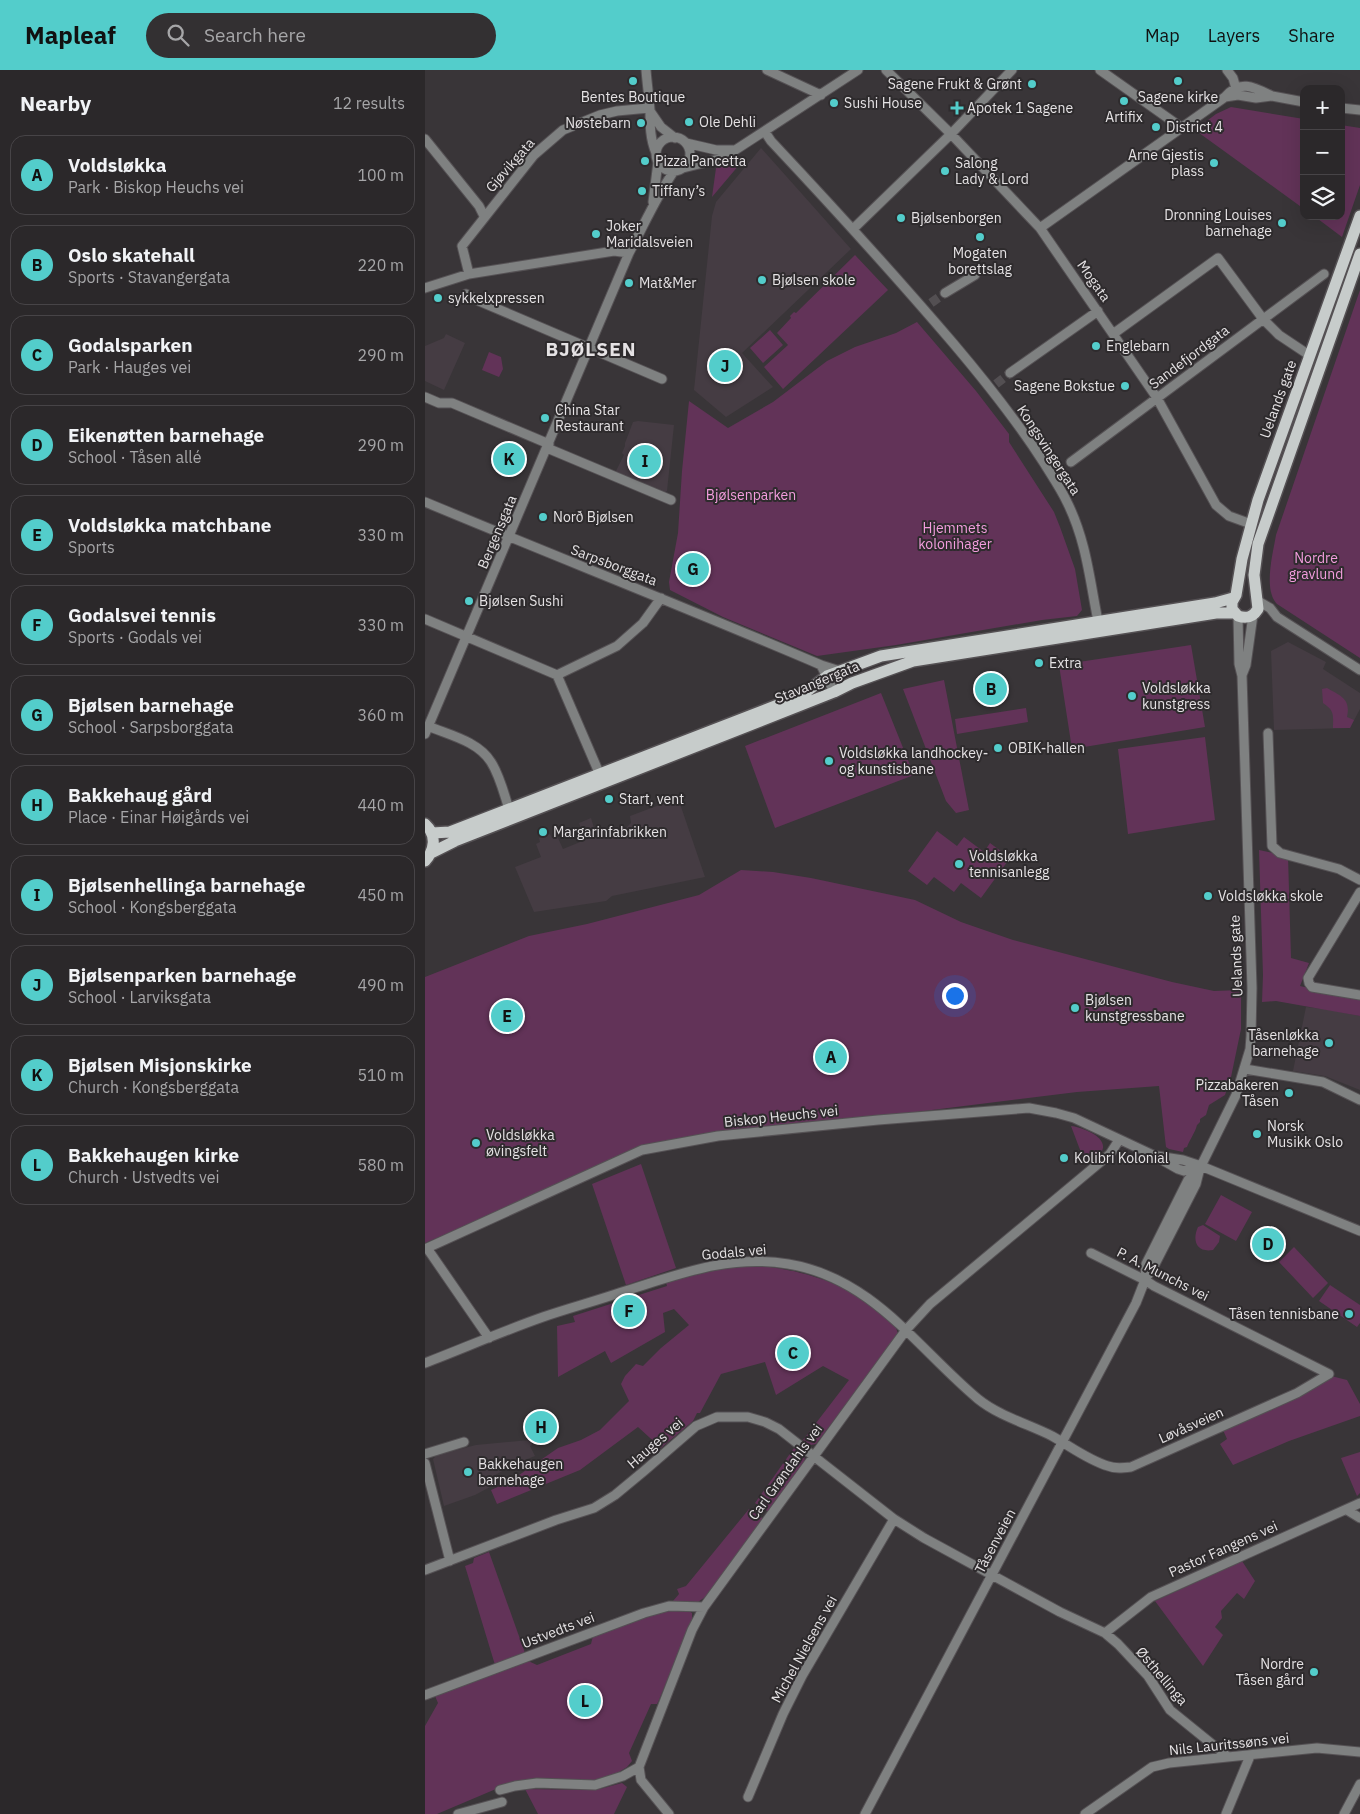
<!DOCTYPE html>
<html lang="en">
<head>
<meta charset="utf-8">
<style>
	body { margin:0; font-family:"IBM Plex Sans",sans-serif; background:#333032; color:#f1f3f6 }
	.controls { position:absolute; right:15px; top:15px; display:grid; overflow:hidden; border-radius:10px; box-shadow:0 5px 20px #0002 }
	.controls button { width:45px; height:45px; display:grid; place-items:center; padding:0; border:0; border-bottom:1px solid #474447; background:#2b282a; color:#f1f3f6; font:25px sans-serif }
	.you { position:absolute; left:529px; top:925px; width:18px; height:18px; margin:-12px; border:4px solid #fff; border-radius:50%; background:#1a73e8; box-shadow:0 0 0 8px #1a73e833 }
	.badge { display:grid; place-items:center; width:32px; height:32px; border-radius:50%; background:#53cdcb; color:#111; font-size:16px; font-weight:700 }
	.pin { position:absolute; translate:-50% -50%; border:2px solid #fff; box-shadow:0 1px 5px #0006 }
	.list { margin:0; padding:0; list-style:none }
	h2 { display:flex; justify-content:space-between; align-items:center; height:65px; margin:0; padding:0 20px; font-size:21px }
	h2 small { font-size:16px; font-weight:400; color:#a6a6a8 }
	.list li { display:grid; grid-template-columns:32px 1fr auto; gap:15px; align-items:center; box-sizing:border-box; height:80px; margin:0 10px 10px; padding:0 10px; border:1px solid #474447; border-radius:15px }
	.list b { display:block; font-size:19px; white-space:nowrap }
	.list p { margin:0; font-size:16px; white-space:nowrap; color:#a6a6a8 }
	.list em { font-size:16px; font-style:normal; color:#a6a6a8 }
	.icon { flex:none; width:28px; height:28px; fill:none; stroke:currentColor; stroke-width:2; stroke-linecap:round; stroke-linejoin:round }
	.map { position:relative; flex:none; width:935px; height:1744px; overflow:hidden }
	header { display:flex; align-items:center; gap:30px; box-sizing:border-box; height:70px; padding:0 25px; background:#53cdcb; color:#111 }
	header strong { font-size:24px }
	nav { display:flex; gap:28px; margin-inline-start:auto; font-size:18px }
	.search { width:350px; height:45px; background:#333032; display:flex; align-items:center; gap:12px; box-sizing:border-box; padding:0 18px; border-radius:28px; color:#a6a6a8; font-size:19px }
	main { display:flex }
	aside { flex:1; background:#2b282a }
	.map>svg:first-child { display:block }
</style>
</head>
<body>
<header>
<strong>Mapleaf</strong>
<div class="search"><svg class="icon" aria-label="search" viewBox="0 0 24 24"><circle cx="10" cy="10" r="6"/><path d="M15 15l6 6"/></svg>Search here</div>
<nav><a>Map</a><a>Layers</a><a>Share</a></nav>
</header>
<main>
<aside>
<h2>Nearby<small>12 results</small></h2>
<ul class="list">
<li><span class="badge">A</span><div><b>Voldsløkka</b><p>Park · Biskop Heuchs vei</p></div><em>100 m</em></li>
<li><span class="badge">B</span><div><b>Oslo skatehall</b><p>Sports · Stavangergata</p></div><em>220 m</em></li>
<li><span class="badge">C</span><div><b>Godalsparken</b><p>Park · Hauges vei</p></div><em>290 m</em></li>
<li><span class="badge">D</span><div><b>Eikenøtten barnehage</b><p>School · Tåsen allé</p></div><em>290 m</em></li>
<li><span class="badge">E</span><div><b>Voldsløkka matchbane</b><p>Sports</p></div><em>330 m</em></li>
<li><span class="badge">F</span><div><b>Godalsvei tennis</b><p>Sports · Godals vei</p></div><em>330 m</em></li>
<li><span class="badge">G</span><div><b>Bjølsen barnehage</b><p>School · Sarpsborggata</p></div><em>360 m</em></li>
<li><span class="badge">H</span><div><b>Bakkehaug gård</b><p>Place · Einar Høigårds vei</p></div><em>440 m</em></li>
<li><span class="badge">I</span><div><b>Bjølsenhellinga barnehage</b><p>School · Kongsberggata</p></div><em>450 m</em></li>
<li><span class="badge">J</span><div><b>Bjølsenparken barnehage</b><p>School · Larviksgata</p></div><em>490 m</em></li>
<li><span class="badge">K</span><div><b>Bjølsen Misjonskirke</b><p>Church · Kongsberggata</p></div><em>510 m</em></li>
<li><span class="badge">L</span><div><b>Bakkehaugen kirke</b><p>Church · Ustvedts vei</p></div><em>580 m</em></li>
</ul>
</aside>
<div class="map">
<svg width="935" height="1744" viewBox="0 0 935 1744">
	<rect width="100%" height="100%" fill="#393538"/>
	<!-- built -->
	<path fill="#453c43" d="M336,78L426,179L317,283L348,317L301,347L269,320L287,146L291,132Z
		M21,264L40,273L19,320L0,311V276L19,268Z
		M213,351L249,355L242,421L238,423L190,403L199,385L197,383L200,376V373L208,352Z
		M863,572L901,592L898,599L935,623V639L925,658L849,660L846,581Z
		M253,728L280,807L187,826L181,831L109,842L90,797L116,787L111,774L115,772L114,768L125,764L127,768L132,766L138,779L160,770L154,753L166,748L172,768L193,764L198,761L206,753L205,746Z
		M881,937L900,939L935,946V1020L900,1006L868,1001Z
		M105,1370L107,1375L105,1376L110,1386L90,1394L61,1410L65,1417L50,1425L19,1436L8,1389L12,1385L51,1375Z"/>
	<!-- green -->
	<path fill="#623358" d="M806,37L879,49V139L770,60L791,44Z
		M916,55L935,58V115L917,167L889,146H916Z
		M319,87L320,88L287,127L291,98Z
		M430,185L463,220L358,319L339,297L363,275L352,263L366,248L365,246L369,242L371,243Z
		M935,220V588L852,534C838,520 848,483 851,465Z
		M492,252L551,321L584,364V372L629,442L635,457L650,499L657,540L652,546L617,550L471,575L392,586L298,547L245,520L244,512L253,463L257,401L264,331L303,358L348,332L402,291L430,277L471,263Z
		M345,260L358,275L338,293L325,278Z
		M64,282L76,287L78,299L74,307L57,300Z
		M766,575L780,657L647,679L634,595Z
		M519,610L544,740L531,743L521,731L478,619Z
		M902,618C916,626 926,629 922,647L929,650L925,658H908C908,645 910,641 898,633L897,619Z
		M456,623L489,705L350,758L320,676Z
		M601,638L603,652L532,664L530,649Z
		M780,667L790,750L703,764L693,679Z
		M512,761L532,776L539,767L559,782L565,773L585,788L556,828L536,813L529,822L509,807L502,815L483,801Z
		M834,780L863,786L866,888L884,893L875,916L935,930V946L851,931L837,932L838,905Z
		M316,800L348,802L386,808L490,830L536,852L588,870L747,912L789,921L816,920V959L806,1007L800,1025L784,1035L781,1045L775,1049V1052L772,1055C770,1063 765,1069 762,1077L759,1078L758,1082L744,1079L741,1077L734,1016L652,1022L306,1065L216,1082L0,1173V907L104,866L162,854L274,825Z
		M646,1056C661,1058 692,1071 671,1088C667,1091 665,1093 660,1093Z
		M216,1094L251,1198L201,1215L167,1114Z
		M796,1125L827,1142L811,1171L780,1154Z
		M778,1155L795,1166L794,1172L788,1180C771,1183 767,1170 773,1157Z
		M869,1177L903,1213L888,1228L854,1192Z
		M329,1195C377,1200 421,1212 457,1244C465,1251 472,1255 473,1265L391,1374L386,1375L378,1370L424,1310L398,1296L351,1325L340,1292L296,1304L275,1343H272L268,1351L236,1378L213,1357L155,1400L72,1434L66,1420L84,1412L133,1378L156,1370L175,1360L204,1331L196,1314L200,1306L211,1294L218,1296L236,1278L264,1255L249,1239L238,1243L240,1262L186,1293L180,1281L133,1307L132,1256L150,1252L148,1246L242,1216L241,1212L300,1198Z
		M905,1215L935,1235V1253L932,1257L894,1231Z
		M906,1306L922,1310L935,1334V1346L864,1371L808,1395L795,1374L802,1369L798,1360Z
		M369,1378L379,1385L380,1392L344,1442L330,1433Z
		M935,1382V1423L932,1426L916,1388Z
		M324,1439L340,1450L283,1525L273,1532L248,1531L254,1524L252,1519L261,1516Z
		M64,1482L100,1583L70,1595L40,1496L48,1493L49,1488Z
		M817,1491L830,1511L819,1529L812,1523L796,1541L797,1548L790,1557L798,1565L778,1596L730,1531Z
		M243,1540L264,1541L267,1543V1550L234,1630L232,1634H226L204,1683L207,1691L202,1697L184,1708L164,1713L78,1716L12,1744H0V1656L13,1633L10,1626L101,1590L112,1595L166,1574L168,1566Z
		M197,1713L202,1717L189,1744H113L100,1719L163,1720L175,1719Z"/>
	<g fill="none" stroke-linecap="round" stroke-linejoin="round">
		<!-- minor-tunnel -->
		<path stroke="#534f52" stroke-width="9" stroke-dasharray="9 4.5" stroke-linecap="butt" d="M506,233L520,223
			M571,314L585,303
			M632,402L646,392"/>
		<!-- minor casing -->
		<g stroke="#555154" stroke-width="11">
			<path id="minor" d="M221,0C222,13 224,27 225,40C225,55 225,69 231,83
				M342,0L396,25
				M461,0L526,64L615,158L732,328L791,435L804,446L826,454
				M675,0L757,58
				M802,0L808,8L812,22
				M800,27L813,25L831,28L847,26L879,32
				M916,38L935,40
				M225,41L236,57L250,68
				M340,62L346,71C408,137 469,204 528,273C561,312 592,351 619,393C627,406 636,419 642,432C662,472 665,513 674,556
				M231 84a17 17 0 1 1 34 0a17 17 0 1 1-34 0Z
				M0,69L54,136L59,146
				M261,73L291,80H308
				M258,98L298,88L433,0
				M228,132L233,92
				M615,158L800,27C815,9 829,17 847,26
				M428,159L526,64L587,0
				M44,204L37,176L109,85L138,60L175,45L192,41L224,38
				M0,218L44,204L189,181L204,183
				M520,223L550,205
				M41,224L54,231L237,309
				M688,264L793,188L838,249L854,265L884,285
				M585,303L673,241
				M0,327L14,333H27L124,374
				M122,378L246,430
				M646,392L899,204
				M0,432C132,487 265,539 396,595
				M833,531L845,538L852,547L935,600
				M0,549L132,605L175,705
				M132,605L192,576L218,553L236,528
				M817,605L821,595L828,545
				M409,622L396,595L415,601
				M3,656C24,665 53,671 66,692C75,706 79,724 84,739
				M843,663L847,776L855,783L914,799L935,810
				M0,664L204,183C219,155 231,127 249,101
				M935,822L883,908L884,913L887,917L935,925
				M820,999L898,1012L935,1030
				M732,1086L758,1090L776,1096L935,1161
				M2,1178L64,1268
				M0,1179L217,1080L293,1066L453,1050L604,1038L631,1043L649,1048L728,1085L753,1099L759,1101L775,1096
				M666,1183L720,1210L729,1216L904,1304
				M720,1209L728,1198L771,1114L775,1098
				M0,1293C39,1278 78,1261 118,1247C144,1238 171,1231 197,1222C252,1205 304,1184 363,1194C448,1208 492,1278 553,1329C574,1346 603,1354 627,1366C645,1376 663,1390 683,1396C690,1399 698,1398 706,1397L872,1323L904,1304
				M0,1384L39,1372
				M0,1393L25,1491
				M922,1440L935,1448
				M0,1500L131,1450L169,1438L190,1425L219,1401L271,1356L292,1347H323L340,1352L354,1359L469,1449L499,1468L635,1542L680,1563L693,1574L723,1606L745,1640L803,1687
				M680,1563L726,1527L935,1433
				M0,1625L219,1543L244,1536L279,1537
				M214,1697L216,1710L244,1744
				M75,1720L90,1716L112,1713L170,1715L198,1706L214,1697L267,1560L279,1537L481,1260L505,1234L685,1084L694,1070
				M323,1727L358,1644L377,1606L469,1449
				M33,1744L77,1732
				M440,1744L711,1233L720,1210L721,1194L763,1110L776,1096L811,1025L825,979L826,966L827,918L817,606L814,594L813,546
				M660,1744L727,1697L744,1693L892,1678L935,1682
				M801,1744L825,1686
				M919,1744L935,1714"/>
		</g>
		<!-- major casing -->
		<g stroke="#555154" stroke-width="14">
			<path id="major" d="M935,146L833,430L817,489L811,525L807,532V539L813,546C822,549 828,547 833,539L829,505L833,474L935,184
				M0,754C12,765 10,780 0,791
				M7,763L25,762L376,626L402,606L456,586L790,533L808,528
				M6,783L30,771L409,622L427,613L488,591L791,543H809"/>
		</g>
		<!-- minor -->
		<use href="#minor" stroke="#7f8181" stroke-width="9"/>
		<!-- major -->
		<use href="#major" stroke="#c7cccb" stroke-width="11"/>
	</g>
	<!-- markers -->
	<g fill="#53cdcb" stroke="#2e2b2d" stroke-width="2">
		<circle cx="208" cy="11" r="5"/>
		<circle cx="753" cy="11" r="5"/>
		<circle cx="607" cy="14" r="5"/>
		<circle cx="699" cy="31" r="5"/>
		<circle cx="409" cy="33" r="5"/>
		<path d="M529.5 30.5h5v5h5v5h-5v5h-5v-5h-5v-5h5z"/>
		<circle cx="264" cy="52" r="5"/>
		<circle cx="216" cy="53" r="5"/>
		<circle cx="731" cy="57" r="5"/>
		<circle cx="220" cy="91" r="5"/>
		<circle cx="789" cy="93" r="5"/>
		<circle cx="520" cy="101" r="5"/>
		<circle cx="217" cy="121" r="5"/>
		<circle cx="476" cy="148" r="5"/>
		<circle cx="857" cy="153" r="5"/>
		<circle cx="171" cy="164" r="5"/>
		<circle cx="555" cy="167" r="5"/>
		<circle cx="337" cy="210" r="5"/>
		<circle cx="204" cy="213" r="5"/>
		<circle cx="13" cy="228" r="5"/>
		<circle cx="671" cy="276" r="5"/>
		<circle cx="700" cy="316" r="5"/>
		<circle cx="120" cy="348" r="5"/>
		<circle cx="118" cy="447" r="5"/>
		<circle cx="44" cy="531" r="5"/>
		<circle cx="614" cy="593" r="5"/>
		<circle cx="707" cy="626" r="5"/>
		<circle cx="573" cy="678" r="5"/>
		<circle cx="404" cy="691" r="5"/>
		<circle cx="184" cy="729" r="5"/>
		<circle cx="118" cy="762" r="5"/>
		<circle cx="534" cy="794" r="5"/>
		<circle cx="783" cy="826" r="5"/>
		<circle cx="650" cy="938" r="5"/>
		<circle cx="904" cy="973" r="5"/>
		<circle cx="864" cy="1023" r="5"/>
		<circle cx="832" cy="1064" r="5"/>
		<circle cx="51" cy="1073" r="5"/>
		<circle cx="639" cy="1088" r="5"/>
		<circle cx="924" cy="1244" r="5"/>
		<circle cx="43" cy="1402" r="5"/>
		<circle cx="889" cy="1602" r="5"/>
	</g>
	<g text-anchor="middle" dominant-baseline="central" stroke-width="4" stroke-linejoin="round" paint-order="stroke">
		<!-- poi labels -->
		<g font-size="14" fill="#e5e2e4" stroke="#2e2b2d" text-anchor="start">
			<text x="597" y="14" text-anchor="end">Sagene Frukt &amp; Grønt</text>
			<text x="208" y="27" text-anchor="middle">Bentes Boutique</text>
			<text x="753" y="27" text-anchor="middle">Sagene kirke</text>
			<text x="419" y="33">Sushi House</text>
			<text x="542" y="38">Apotek 1 Sagene</text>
			<text x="699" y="47" text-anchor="middle">Artifix</text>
			<text x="274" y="52">Ole Dehli</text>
			<text x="206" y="53" text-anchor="end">Nøstebarn</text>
			<text x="741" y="57">District 4</text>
			<text x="779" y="85" text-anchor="end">Arne Gjestis<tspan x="779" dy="16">plass</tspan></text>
			<text x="230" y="91">Pizza Pancetta</text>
			<text x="530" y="93">Salong<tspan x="530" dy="16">Lady &amp; Lord</tspan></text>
			<text x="227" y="121">Tiffany’s</text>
			<text x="847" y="145" text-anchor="end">Dronning Louises<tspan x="847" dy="16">barnehage</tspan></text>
			<text x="486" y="148">Bjølsenborgen</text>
			<text x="181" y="156">Joker<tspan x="181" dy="16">Maridalsveien</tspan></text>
			<text x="555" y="183" text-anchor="middle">Mogaten<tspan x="555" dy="16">borettslag</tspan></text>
			<text x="347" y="210">Bjølsen skole</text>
			<text x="214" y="213">Mat&amp;Mer</text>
			<text x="23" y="228">sykkelxpressen</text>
			<text x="681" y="276">Englebarn</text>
			<text x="690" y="316" text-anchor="end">Sagene Bokstue</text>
			<text x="130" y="340">China Star<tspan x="130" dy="16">Restaurant</tspan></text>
			<text x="128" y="447">Norð Bjølsen</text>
			<text x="54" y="531">Bjølsen Sushi</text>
			<text x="624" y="593">Extra</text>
			<text x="717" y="618">Voldsløkka<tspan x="717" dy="16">kunstgress</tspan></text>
			<text x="583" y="678">OBIK-hallen</text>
			<text x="414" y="683">Voldsløkka landhockey-<tspan x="414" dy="16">og kunstisbane</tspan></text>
			<text x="194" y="729">Start, vent</text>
			<text x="128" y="762">Margarinfabrikken</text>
			<text x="544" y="786">Voldsløkka<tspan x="544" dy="16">tennisanlegg</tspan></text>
			<text x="793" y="826">Voldsløkka skole</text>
			<text x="660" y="930">Bjølsen<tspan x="660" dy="16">kunstgressbane</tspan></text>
			<text x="894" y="965" text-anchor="end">Tåsenløkka<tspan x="894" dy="16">barnehage</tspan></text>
			<text x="854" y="1015" text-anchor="end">Pizzabakeren<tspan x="854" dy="16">Tåsen</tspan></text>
			<text x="842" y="1056">Norsk<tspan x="842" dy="16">Musikk Oslo</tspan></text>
			<text x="61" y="1065">Voldsløkka<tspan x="61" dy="16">øvingsfelt</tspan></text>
			<text x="649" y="1088">Kolibri Kolonial</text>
			<text x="914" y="1244" text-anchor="end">Tåsen tennisbane</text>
			<text x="53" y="1394">Bakkehaugen<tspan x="53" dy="16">barnehage</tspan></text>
			<text x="879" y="1594" text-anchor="end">Nordre<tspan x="879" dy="16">Tåsen gård</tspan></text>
		</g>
		<!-- street labels -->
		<g font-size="14" fill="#e5e2e4" stroke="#2e2b2d">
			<text transform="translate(85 95) rotate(-49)">Gjøvikgata</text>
			<text transform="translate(669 211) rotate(55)">Mogata</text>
			<text transform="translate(764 287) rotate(-37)">Sandefjordgata</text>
			<text transform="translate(853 329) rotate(-70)">Uelands gate</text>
			<text transform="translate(624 380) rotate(57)">Kongsvingergata</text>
			<text transform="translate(72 462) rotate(-67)">Bergensgata</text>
			<text transform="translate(189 495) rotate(21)">Sarpsborggata</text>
			<text transform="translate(392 612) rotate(-22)">Stavangergata</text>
			<text transform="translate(811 886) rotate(-92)">Uelands gate</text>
			<text transform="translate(356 1046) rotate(-6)">Biskop Heuchs vei</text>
			<text transform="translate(309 1182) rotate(-5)">Godals vei</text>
			<text transform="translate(738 1204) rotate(27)">P. A. Munchs vei</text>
			<text transform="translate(766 1355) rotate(-24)">Løvåsveien</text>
			<text transform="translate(230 1373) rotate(-41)">Hauges vei</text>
			<text transform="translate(360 1402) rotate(-54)">Carl Grøndahls vei</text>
			<text transform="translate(570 1471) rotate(-62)">Tåsenveien</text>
			<text transform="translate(798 1479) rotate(-24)">Pastor Fangens vei</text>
			<text transform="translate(133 1560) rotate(-21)">Ustvedts vei</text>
			<text transform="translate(379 1579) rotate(-61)">Michel Nielsens vei</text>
			<text transform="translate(737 1606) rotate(50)">Østhellinga</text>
			<text transform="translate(804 1674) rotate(-6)">Nils Lauritssøns vei</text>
		</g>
		<!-- park labels -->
		<g font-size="14" fill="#f39dde" stroke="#2e2b2d">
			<text x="326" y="425">Bjølsenparken</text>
			<text x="530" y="458">Hjemmets<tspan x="530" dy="16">kolonihager</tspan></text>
			<text x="891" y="488">Nordre<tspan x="891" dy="16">gravlund</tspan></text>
		</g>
		<!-- district labels -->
		<g font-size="19" font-weight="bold" letter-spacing="1" fill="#e5e2e4" stroke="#2e2b2d">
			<text x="166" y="279">BJØLSEN</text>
		</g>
	</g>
</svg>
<div class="controls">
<button>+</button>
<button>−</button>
<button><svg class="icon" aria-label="layers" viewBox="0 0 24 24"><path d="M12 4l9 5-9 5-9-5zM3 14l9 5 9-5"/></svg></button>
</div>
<div class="you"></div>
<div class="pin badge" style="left:406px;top:987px">A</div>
<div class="pin badge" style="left:566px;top:619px">B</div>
<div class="pin badge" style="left:368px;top:1283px">C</div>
<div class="pin badge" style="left:843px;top:1174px">D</div>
<div class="pin badge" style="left:82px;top:946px">E</div>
<div class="pin badge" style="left:204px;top:1241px">F</div>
<div class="pin badge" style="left:268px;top:499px">G</div>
<div class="pin badge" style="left:116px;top:1357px">H</div>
<div class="pin badge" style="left:220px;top:391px">I</div>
<div class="pin badge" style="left:300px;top:296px">J</div>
<div class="pin badge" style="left:84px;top:389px">K</div>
<div class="pin badge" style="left:160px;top:1631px">L</div>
</div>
</main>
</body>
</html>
